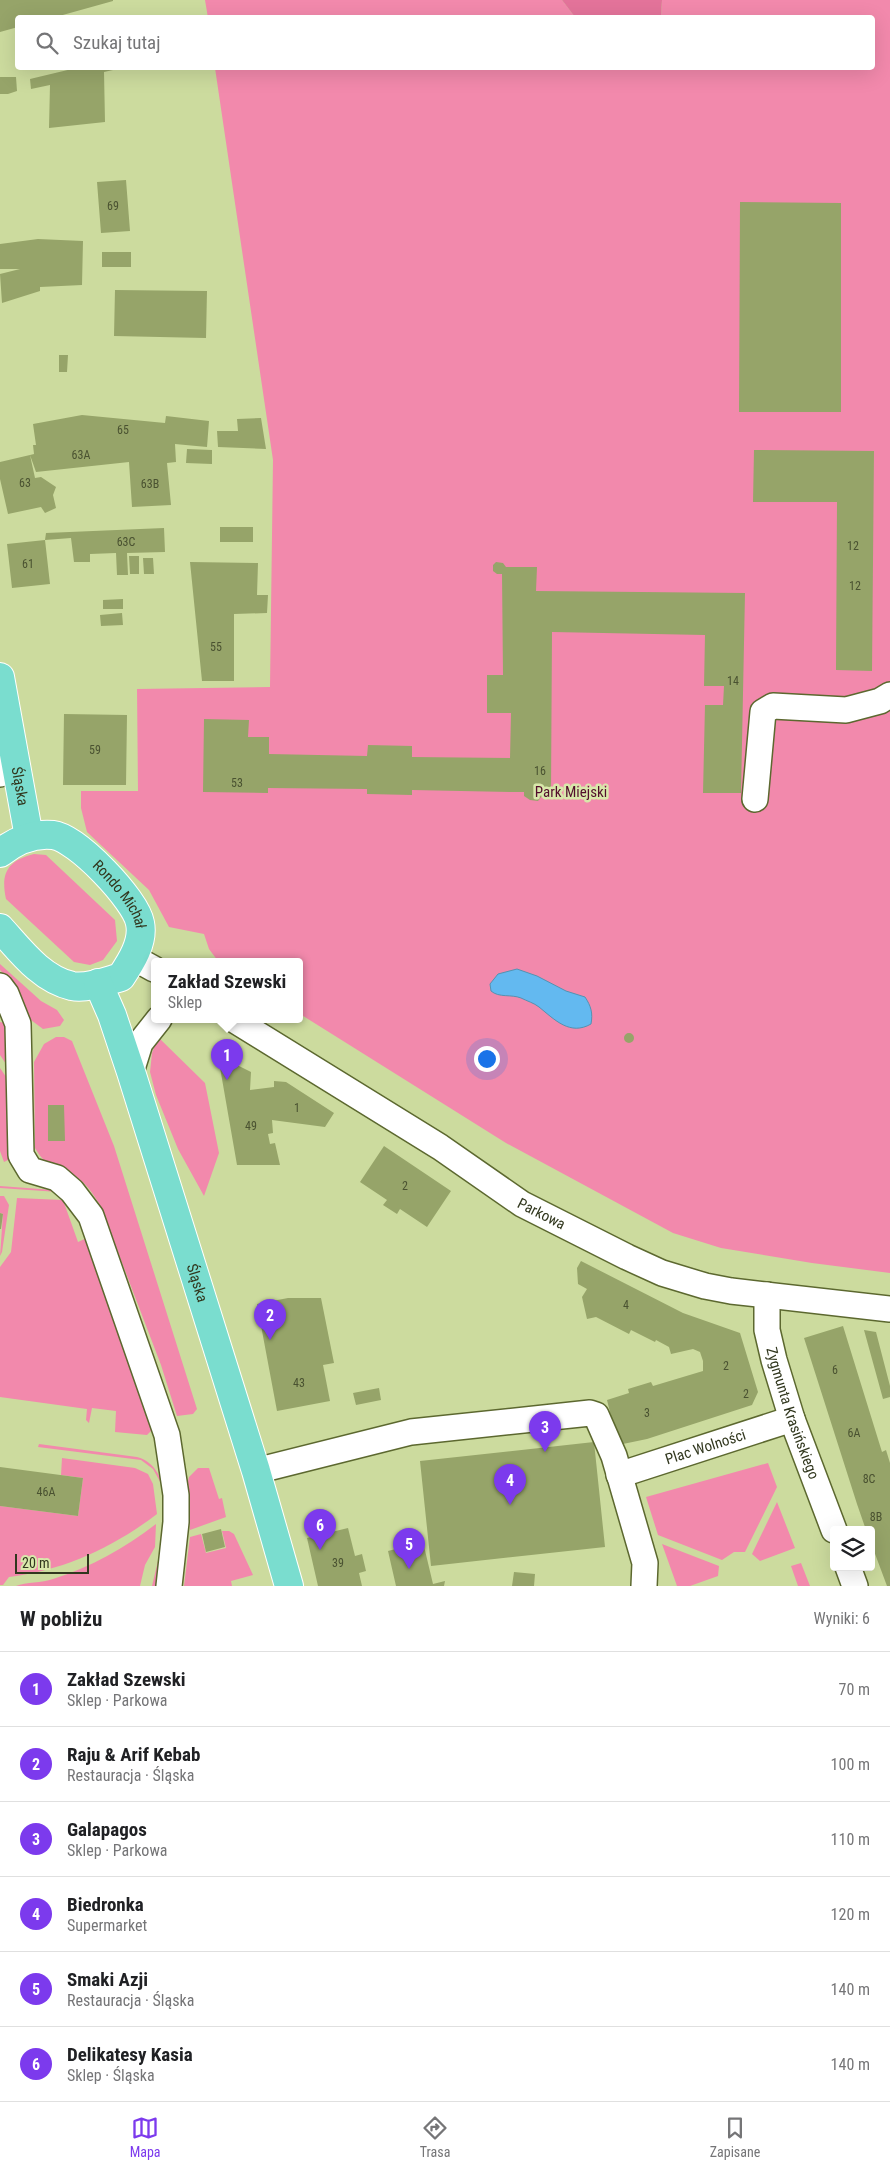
<!DOCTYPE html>
<html lang="pl">
<head>
<meta charset="utf-8">
<style>
	body { margin:0; font-family:"Roboto Condensed",sans-serif; background:#f6f6f6; color:#202124 }
	.controls { position:absolute; right:15px; bottom:15px; display:grid; overflow:hidden; border-radius:5px; box-shadow:0 5px 20px #0002 }
	.controls button { width:45px; height:45px; display:grid; place-items:center; padding:0; border:0; border-bottom:1px solid #e0e0e0; background:#fff; color:#202124; font:25px sans-serif }
	.scale { position:absolute; left:15px; bottom:12px; width:74px; box-sizing:border-box; padding-left:5px; border:2px solid #31371e; border-top:0; font-size:14px; line-height:18px; white-space:nowrap; color:#31371e; -webkit-text-stroke:4px #d9e8ab; paint-order:stroke }
	.you { position:absolute; left:486px; top:1058px; width:18px; height:18px; margin:-12px; border:4px solid #fff; border-radius:50%; background:#1a73e8; box-shadow:0 0 0 8px #1a73e833 }
	.badge { display:grid; place-items:center; width:32px; height:32px; border-radius:50%; background:#7c3aed; color:#fff; font-size:16px; font-weight:700 }
	.pin { position:absolute; translate:-50% -41px; filter:drop-shadow(0 1px 2px #0008) }
	.pin::after { content:''; position:absolute; top:26px; width:18px; height:15px; background:inherit; clip-path:polygon(0 0,100% 0,50% 100%) }
	.popup { position:absolute; left:151px; top:958px; width:152px; height:65px; box-sizing:border-box; display:grid; place-content:center; border-radius:5px; background:#fff; filter:drop-shadow(0 1px 4px #0005); font-size:16px; white-space:nowrap; color:#757577 }
	.popup b { font-size:19px; color:#202124 }
	.popup::after { content:''; position:absolute; left:50%; top:100%; margin-left:-10px; border:10px solid transparent; border-top-color:#fff }
	.list { margin:0; padding:0; list-style:none }
	h2 { display:flex; justify-content:space-between; align-items:center; height:65px; margin:0; padding:0 20px; font-size:21px }
	h2 small { font-size:16px; font-weight:400; color:#757577 }
	.list li { display:grid; grid-template-columns:32px 1fr auto; gap:15px; align-items:center; box-sizing:border-box; height:75px; padding:0 20px; border-top:1px solid #e0e0e0 }
	.list b { display:block; font-size:19px; white-space:nowrap }
	.list p { margin:0; font-size:16px; white-space:nowrap; color:#757577 }
	.list em { font-size:16px; font-style:normal; color:#757577 }
	.icon { flex:none; width:28px; height:28px; fill:none; stroke:currentColor; stroke-width:2; stroke-linecap:round; stroke-linejoin:round }
	.map { position:relative; flex:none; width:890px; height:1586px; overflow:hidden }
	.search { position:absolute; background:#fff; box-shadow:0 5px 20px #0002; left:15px; right:15px; top:15px; height:55px; display:flex; align-items:center; gap:12px; box-sizing:border-box; padding:0 18px; border-radius:5px; color:#757577; font-size:19px }
	.sheet { height:515px; background:#fff }
	nav { display:flex; justify-content:space-around; align-items:center; box-sizing:border-box; height:70px; border-top:1px solid #e0e0e0; background:#fff; font-size:14px; color:#757577 }
	nav a { display:grid; justify-items:center; gap:2px }
	nav .on { color:#7c3aed }
	.map>svg:first-child { display:block }
</style>
</head>
<body>
<div class="map">
<svg width="890" height="1586" viewBox="0 0 890 1586">
	<rect width="100%" height="100%" fill="#ccdb9e"/>
	<!-- green -->
	<path fill="#f289ac" d="M205,0H562L575,17L208,18Z
		M662,0H890V1273L812,1263L721,1248L673,1233L506,1143L300,1014V961H218L209,949L204,934L169,927L149,890L87,832L81,808V791H138L137,689L270,687L273,460L215,68H872V18L661,17Z
		M34,854L46,855L115,920L117,941L103,960L90,965L74,962L6,899C0,872 9,860 34,854Z
		M0,964L41,1001L57,1010L64,1020L60,1026L43,1029L27,1017L18,989L0,970Z
		M0,1022L9,1024L16,1079L0,1055Z
		M56,1037H64L72,1041L114,1146L197,1409L193,1414L177,1416L161,1365L100,1205C92,1192 84,1180 70,1173C52,1164 46,1167 35,1148L34,1062L44,1044Z
		M158,1037L205,1083L219,1153L204,1196L178,1149L156,1095L150,1072L152,1053Z
		M0,1068L17,1093L12,1158L4,1162L0,1151Z
		M0,1186L53,1190L58,1192L0,1188Z
		M0,1196H4L9,1205L2,1252L0,1256L3,1214L0,1213Z
		M17,1198L63,1200L78,1242L89,1237L155,1427L147,1435L115,1432L116,1411L92,1408L89,1423L86,1420L87,1409L0,1397V1267L11,1252Z
		M39,1444L137,1457C182,1469 162,1552 158,1586H152L163,1540L164,1516L162,1485L153,1469L141,1460L38,1447Z
		M62,1458L135,1468L148,1474L153,1484L157,1514C112,1548 65,1570 9,1577L3,1585H0V1506L78,1516L83,1478L61,1475Z
		M768,1463L777,1487L745,1552H734L722,1560L658,1535L646,1497Z
		M198,1468H209L219,1499L222,1498L226,1517L190,1530L188,1481L189,1477Z
		M777,1502L795,1548L760,1561L752,1554Z
		M156,1524L155,1547L145,1565L140,1586H16C26,1582 42,1583 53,1579C91,1567 125,1548 156,1524Z
		M222,1531H229L234,1534L253,1575L231,1581L232,1586H184L190,1537L201,1534L206,1553L226,1548Z
		M662,1544L719,1566L718,1576L690,1586H677Z
		M801,1563L810,1586H798L791,1566Z"/>
	<!-- forest -->
	<path fill="#e3739a" d="M562,0H662L661,17H575Z"/>
	<!-- water -->
	<path fill="#63b9f0" stroke="#5492b1" d="M517,969L537,976L566,991L585,997C591,1006 593,1013 591,1024C570,1036 555,1020 539,1007C534,1003 527,1001 521,998C511,994 499,998 491,991L490,984L498,974Z"/>
	<!-- building -->
	<path fill="#96a469" d="M0,0H113V1L52,18H18V27L0,32Z
		M76,68H122L104,72L105,122L49,128L50,85L31,89L30,79Z
		M0,77H16L17,91L8,94H0Z
		M126,180L130,231L101,233L97,182Z
		M740,202L841,203V412H739Z
		M38,239L83,241L82,285L40,287V291L2,303L0,274L20,269H0V244Z
		M102,252H131V267H102Z
		M115,290L207,291L206,338L114,336Z
		M59,355H68L67,372H59Z
		M82,415L165,423L166,416L209,421L207,447L175,444L176,462L167,463L171,505L132,507L129,462L36,472L30,455L34,454L33,445H36L33,424Z
		M261,418L266,449L218,447L217,431H238L237,419Z
		M187,449L212,450V464L186,463Z
		M754,450L874,451L872,671L836,670L837,502H753Z
		M30,455L35,478L41,477L56,487L53,495L56,508L45,513L41,507L8,514L0,479V462Z
		M220,527H253V542H220Z
		M164,528L165,552L127,553L128,575H117L116,553L90,554V562H74L71,538L45,540L46,533Z
		M45,540L50,584L12,588L7,544Z
		M129,556H139V574H130Z
		M143,558H153L154,574H144Z
		M190,562L258,563L257,595H268L267,613L234,614V681H202Z
		M496,562L503,563L506,567H537L536,591L745,593L741,793H703L705,705H723L724,686H704L705,635L552,632L551,793H542V796L538,801L530,800L524,796V792H511L412,790V795L367,794V789L268,788V793L203,792L204,719L249,720L248,737H269V754L367,756L368,745L412,746V757L510,758L511,713H487V675H503L502,574H497L493,571V565Z
		M123,599V609H103V600Z
		M122,613L123,625L101,626L100,615Z
		M64,714L127,715L126,785H63Z
		M624 1038a5 5 0 1 1 10 0a5 5 0 1 1-10 0Z
		M237,1055L235,1064L251,1072L250,1090L274,1087V1081L286,1082L334,1113L325,1127L272,1120L273,1133L268,1134L270,1144L275,1143L280,1165H237L218,1056Z
		M48,1105H64L65,1141H48Z
		M384,1146L451,1191L427,1227L400,1209L397,1214L383,1205L387,1200L360,1182Z
		M0,1213L3,1214L1,1229H0Z
		M581,1261L683,1313L740,1333L758,1392L752,1405L647,1439L618,1445L607,1400L629,1393L628,1389L651,1382L653,1386L703,1371V1361L700,1352L693,1349L671,1354L669,1347L656,1340L655,1342L631,1330L629,1334L596,1317L587,1319L582,1297L587,1289L578,1284L577,1268Z
		M288,1298H321L334,1363L323,1365L330,1401L277,1411L257,1304Z
		M843,1326L882,1452L886,1450L890,1463V1586H887L871,1543V1530H866L857,1504L804,1338Z
		M864,1330L876,1332L890,1386V1397L883,1399Z
		M379,1388L381,1400L356,1405L353,1393Z
		M594,1442L605,1547L431,1566L420,1461Z
		M0,1467L83,1478L78,1516L0,1506Z
		M348,1528L355,1556L362,1554L366,1571L359,1573L362,1586H318L307,1538Z
		M221,1529L225,1547L206,1552L202,1534Z
		M423,1542L433,1584L445,1581L444,1586H396L388,1551Z
		M514,1572L535,1574L534,1586H512Z"/>
	<g fill="none" stroke-linecap="round" stroke-linejoin="round">
		<!-- minor casing -->
		<g stroke="#5c682f" stroke-width="28">
			<g id="minor">
				<path d="M0,774L15,758"/>
				<path d="M755,799L763,712L773,706L846,710L880,701L890,695"/>
				<path d="M134,958L154,969"/>
				<path d="M0,986L6,994L18,1024L21,1155L30,1170L57,1178L72,1191L91,1216L167,1435L176,1495V1522L169,1586"/>
				<path id="s1" d="M233,1019L440,1147L522,1204L627,1257L662,1273L705,1286L731,1291L890,1309"/>
				<path d="M131,1072L140,1043L159,1019"/>
				<path id="s2" d="M767,1295V1330L774,1360L792,1419L834,1530"/>
				<path d="M256,1471L411,1432L590,1413L596,1415L614,1456L645,1563L644,1586"/>
				<path id="s3" d="M619,1475L792,1419"/>
				<path d="M848,1567L855,1586"/>
			</g>
		</g>
		<!-- major casing -->
		<g stroke="#fff" stroke-width="30">
			<g id="major">
				<path id="s4" d="M0,677L29,837"/>
				<path id="s5" d="M0,853C15,841 34,833 53,835C77,838 136,900 140,923C144,942 131,962 121,977C107,981 87,989 72,986C41,979 20,950 0,928"/>
				<path id="s6" d="M98,983L112,1015L131,1072L256,1471L289,1586"/>
			</g>
		</g>
		<!-- minor -->
		<use href="#minor" stroke="#fff" stroke-width="25"/>
		<!-- major -->
		<use href="#major" stroke="#7addcf" stroke-width="28"/>
	</g>
	<g text-anchor="middle" dominant-baseline="central" stroke-width="5" stroke-linejoin="round" paint-order="stroke">
		<!-- number labels -->
		<g font-size="12" fill="#4a5231">
			<text x="113" y="206">69</text>
			<text x="123" y="430">65</text>
			<text x="81" y="455">63A</text>
			<text x="25" y="483">63</text>
			<text x="150" y="484">63B</text>
			<text x="126" y="542">63C</text>
			<text x="853" y="546">12</text>
			<text x="28" y="564">61</text>
			<text x="855" y="586">12</text>
			<text x="216" y="647">55</text>
			<text x="733" y="681">14</text>
			<text x="95" y="750">59</text>
			<text x="540" y="771">16</text>
			<text x="237" y="783">53</text>
			<text x="297" y="1108">1</text>
			<text x="251" y="1126">49</text>
			<text x="405" y="1186">2</text>
			<text x="626" y="1305">4</text>
			<text x="726" y="1366">2</text>
			<text x="835" y="1370">6</text>
			<text x="299" y="1383">43</text>
			<text x="746" y="1394">2</text>
			<text x="647" y="1413">3</text>
			<text x="854" y="1433">6A</text>
			<text x="869" y="1479">8C</text>
			<text x="46" y="1492">46A</text>
			<text x="876" y="1517">8B</text>
			<text x="338" y="1563">39</text>
		</g>
		<!-- street labels -->
		<g font-size="15" fill="#31371e" stroke="#d9e8ab">
			<text stroke="none"><textPath href="#s4" startOffset="111">Śląska</textPath></text>
			<text stroke="none"><textPath href="#s5" startOffset="149">Rondo Michał</textPath></text>
			<text stroke="none"><textPath href="#s1" startOffset="365">Parkowa</textPath></text>
			<text stroke="none"><textPath href="#s6" startOffset="316">Śląska</textPath></text>
			<text stroke="none"><textPath href="#s2" startOffset="122">Zygmunta Krasińskiego</textPath></text>
			<text stroke="none"><textPath href="#s3" startOffset="91">Plac Wolności</textPath></text>
		</g>
		<!-- park labels -->
		<g font-size="15" fill="#530d2c" stroke="#d9e8ab">
			<text x="571" y="792">Park Miejski</text>
		</g>
	</g>
</svg>
<div class="controls">
<button><svg class="icon" aria-label="layers" viewBox="0 0 24 24"><path d="M12 4l9 5-9 5-9-5zM3 14l9 5 9-5"/></svg></button>
</div>
<div class="scale">20 m</div>
<div class="you"></div>
<div class="pin badge" style="left:227px;top:1080px">1</div>
<div class="popup"><b>Zakład Szewski</b>Sklep</div>
<div class="pin badge" style="left:270px;top:1340px">2</div>
<div class="pin badge" style="left:545px;top:1452px">3</div>
<div class="pin badge" style="left:510px;top:1505px">4</div>
<div class="pin badge" style="left:409px;top:1569px">5</div>
<div class="pin badge" style="left:320px;top:1550px">6</div>
<div class="search"><svg class="icon" aria-label="search" viewBox="0 0 24 24"><circle cx="10" cy="10" r="6"/><path d="M15 15l6 6"/></svg>Szukaj tutaj</div>
</div>
<section class="sheet">
<h2>W pobliżu<small>Wyniki: 6</small></h2>
<ul class="list">
<li><span class="badge">1</span><div><b>Zakład Szewski</b><p>Sklep · Parkowa</p></div><em>70 m</em></li>
<li><span class="badge">2</span><div><b>Raju &amp; Arif Kebab</b><p>Restauracja · Śląska</p></div><em>100 m</em></li>
<li><span class="badge">3</span><div><b>Galapagos</b><p>Sklep · Parkowa</p></div><em>110 m</em></li>
<li><span class="badge">4</span><div><b>Biedronka</b><p>Supermarket</p></div><em>120 m</em></li>
<li><span class="badge">5</span><div><b>Smaki Azji</b><p>Restauracja · Śląska</p></div><em>140 m</em></li>
<li><span class="badge">6</span><div><b>Delikatesy Kasia</b><p>Sklep · Śląska</p></div><em>140 m</em></li>
</ul>
</section>
<nav>
<a class="on"><svg class="icon" aria-label="map" viewBox="0 0 24 24"><path d="M3 6l6-2 6 2 6-2v14l-6 2-6-2-6 2zM9 4v14M15 6v14"/></svg>Mapa</a>
<a><svg class="icon" aria-label="directions" viewBox="0 0 24 24"><path d="M12 3l9 9-9 9-9-9zM9 14v-3h6M13 9l2 2-2 2"/></svg>Trasa</a>
<a><svg class="icon" aria-label="saved" viewBox="0 0 24 24"><path d="M7 4h10v16l-5-4-5 4z"/></svg>Zapisane</a>
</nav>
</body>
</html>
